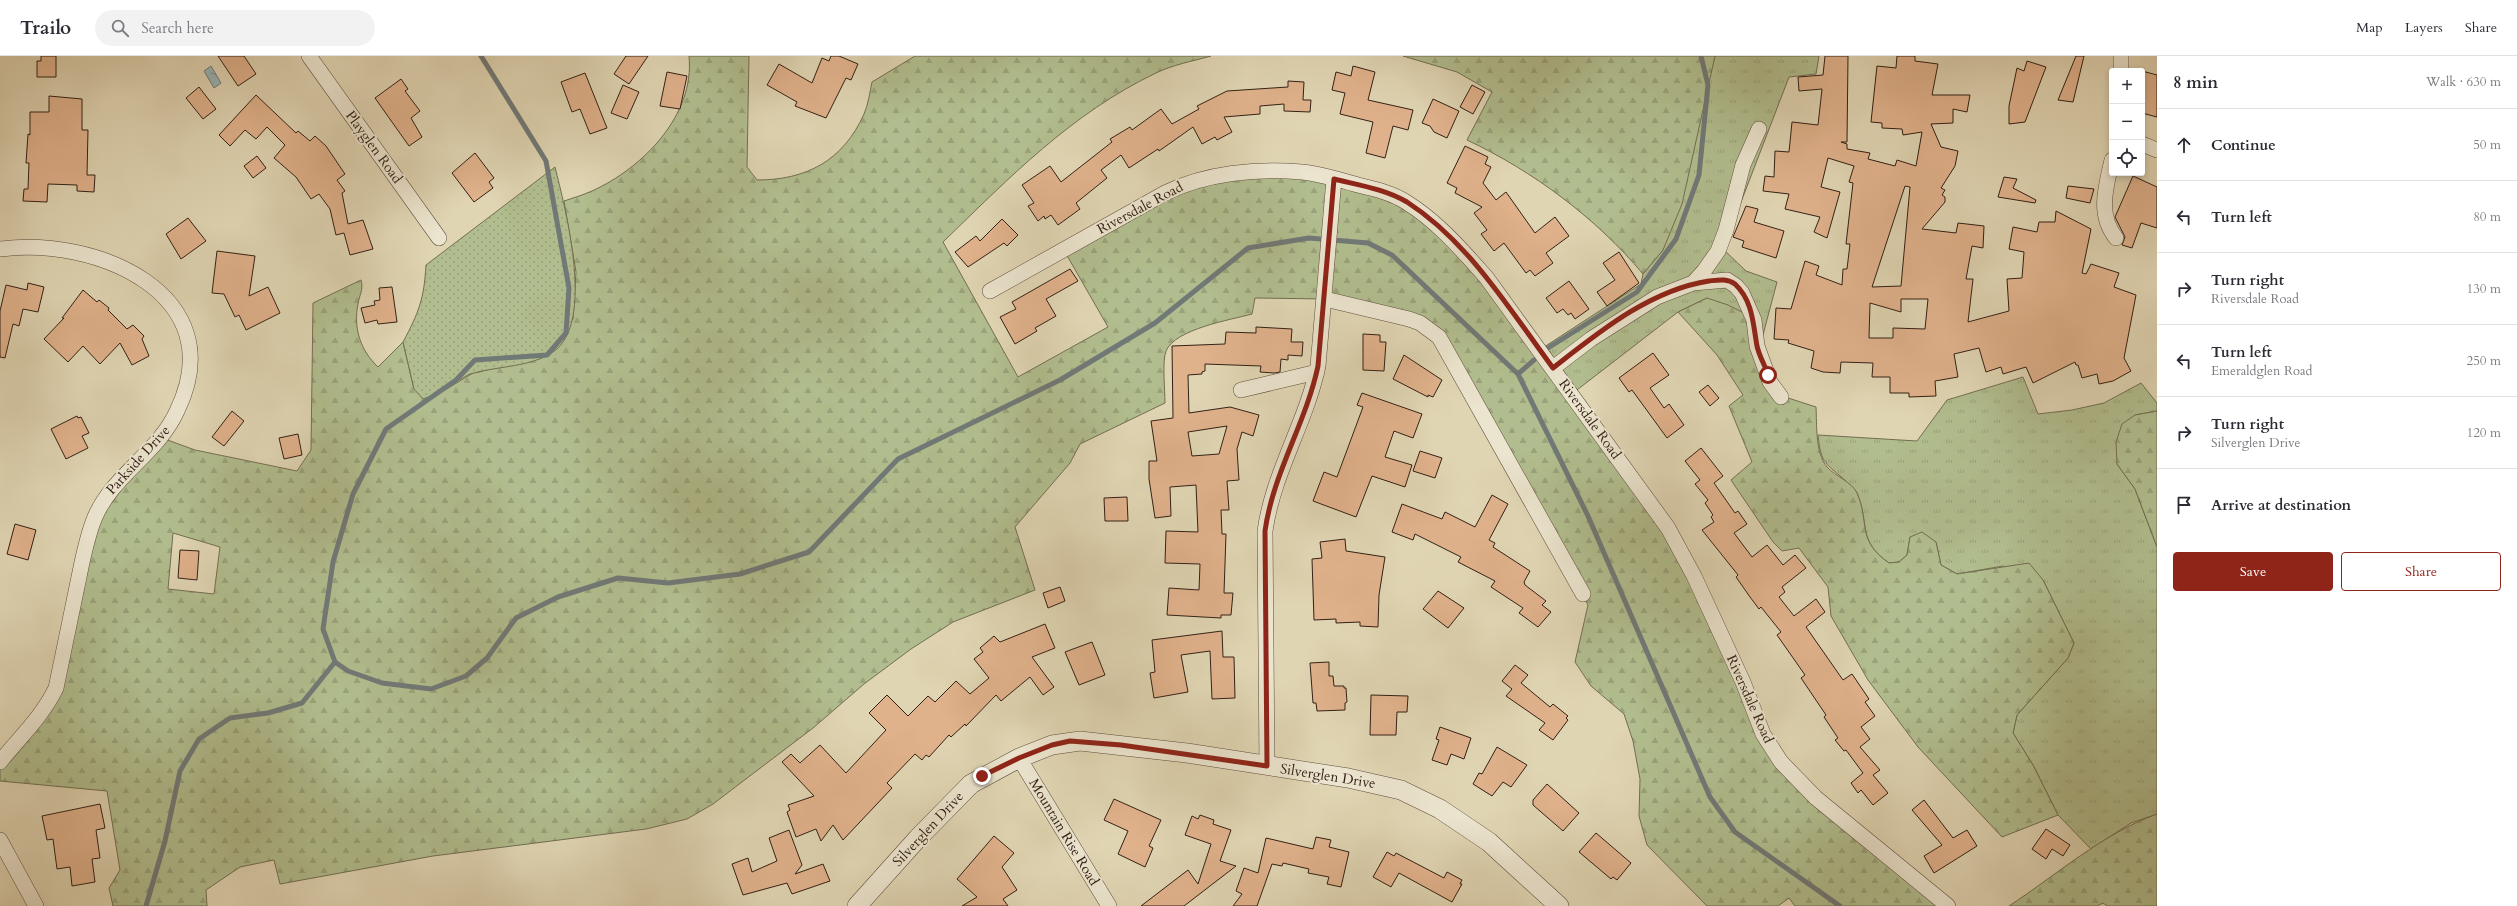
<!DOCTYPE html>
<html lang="en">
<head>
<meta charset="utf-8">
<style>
	body { margin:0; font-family:Cardo,serif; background:#f2f2f3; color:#2b2b33 }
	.controls { position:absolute; right:12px; top:12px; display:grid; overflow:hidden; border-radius:4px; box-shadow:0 2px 6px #0003 }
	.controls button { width:36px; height:36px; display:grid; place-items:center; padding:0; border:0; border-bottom:1px solid #e1e1e2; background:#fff; color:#2b2b33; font:20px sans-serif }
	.stop { position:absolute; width:12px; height:12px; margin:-9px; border:3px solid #8f2418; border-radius:50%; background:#fff }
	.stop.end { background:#8f2418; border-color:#fff; box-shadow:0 1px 4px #0008 }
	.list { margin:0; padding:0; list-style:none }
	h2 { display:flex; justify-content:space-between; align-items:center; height:52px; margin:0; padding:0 16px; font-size:17px }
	h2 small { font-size:13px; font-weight:400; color:#7c7c81 }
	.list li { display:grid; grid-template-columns:26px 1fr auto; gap:12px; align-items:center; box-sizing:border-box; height:72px; padding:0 16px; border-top:1px solid #e1e1e2 }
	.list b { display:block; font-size:15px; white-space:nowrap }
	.list p { margin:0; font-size:13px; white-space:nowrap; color:#7c7c81 }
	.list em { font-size:13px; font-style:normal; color:#7c7c81 }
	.actions { display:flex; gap:8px; padding:12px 16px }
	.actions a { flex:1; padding:9px 0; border:1px solid #8f2418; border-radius:4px; text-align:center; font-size:14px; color:#8f2418 }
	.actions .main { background:#8f2418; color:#fff }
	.icon { flex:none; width:22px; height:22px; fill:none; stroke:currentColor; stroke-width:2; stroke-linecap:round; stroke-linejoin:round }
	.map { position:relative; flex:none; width:2157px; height:850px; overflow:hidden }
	header { display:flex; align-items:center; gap:24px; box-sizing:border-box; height:56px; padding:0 20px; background:#fff; border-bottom:1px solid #e1e1e2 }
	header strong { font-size:19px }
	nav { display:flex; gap:22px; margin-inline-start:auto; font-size:14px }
	.search { width:280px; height:36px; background:#f2f2f3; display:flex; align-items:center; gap:10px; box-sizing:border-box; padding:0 14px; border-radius:22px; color:#7c7c81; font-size:15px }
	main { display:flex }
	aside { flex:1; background:#fff }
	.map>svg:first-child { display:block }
</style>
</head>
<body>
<header>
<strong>Trailo</strong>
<div class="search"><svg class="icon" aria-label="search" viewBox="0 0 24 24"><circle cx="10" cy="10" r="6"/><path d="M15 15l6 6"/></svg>Search here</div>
<nav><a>Map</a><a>Layers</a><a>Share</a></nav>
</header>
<main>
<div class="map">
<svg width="2157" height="850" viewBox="0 0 2157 850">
	<defs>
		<pattern id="grass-tufts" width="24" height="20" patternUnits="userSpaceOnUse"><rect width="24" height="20" fill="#b1bd8e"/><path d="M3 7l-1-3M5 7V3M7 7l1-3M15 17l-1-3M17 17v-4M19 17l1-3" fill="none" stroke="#99a27a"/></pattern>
		<pattern id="forest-firs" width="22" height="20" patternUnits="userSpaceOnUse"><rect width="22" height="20" fill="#b1bd8e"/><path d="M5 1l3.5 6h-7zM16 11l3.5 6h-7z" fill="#99a27a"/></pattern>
		<pattern id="park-dots" width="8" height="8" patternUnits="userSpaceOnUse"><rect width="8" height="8" fill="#b1bd8e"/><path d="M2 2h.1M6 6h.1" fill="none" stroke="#99a27a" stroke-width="1.8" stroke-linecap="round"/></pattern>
		<pattern id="water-ripples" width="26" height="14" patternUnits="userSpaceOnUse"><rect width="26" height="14" fill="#9ab5b8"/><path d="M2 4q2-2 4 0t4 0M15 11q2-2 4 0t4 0" fill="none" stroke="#7e9394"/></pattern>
	</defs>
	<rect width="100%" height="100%" fill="#e0d5b3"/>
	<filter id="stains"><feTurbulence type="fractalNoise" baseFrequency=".005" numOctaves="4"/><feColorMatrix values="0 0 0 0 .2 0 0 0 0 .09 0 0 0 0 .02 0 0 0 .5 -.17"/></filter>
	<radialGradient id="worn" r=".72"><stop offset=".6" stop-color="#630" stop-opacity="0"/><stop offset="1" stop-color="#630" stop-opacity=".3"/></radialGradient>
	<!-- grass -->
	<path fill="url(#grass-tufts)" stroke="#726e52" d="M1715,0H1819L1816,18L1789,21L1723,193L1746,215L1777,226L1760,290L1707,242L1678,256L1573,337L1541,293L1641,228L1643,218L1663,194Z
		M2023,321L2038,358L2072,354L2104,347L2141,327L2157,347V355L2135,359L2117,408L2135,433L2157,491V758L2131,767L2091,793L2058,759L2033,709L2013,677L2017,659L2068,602L2074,587L2043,524L2003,510L1957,518L1941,509L1936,486L1910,481L1907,499L1899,506L1889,507C1857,485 1870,468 1857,437C1855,433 1850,430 1847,426C1826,407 1821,409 1818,379L1917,385L1947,344Z"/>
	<!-- forest -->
	<path fill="url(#forest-firs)" stroke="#726e52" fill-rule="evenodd" d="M689,0H749L747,111L757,124C806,124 843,105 864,58C868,49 870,36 872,26L915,0H1211C1193,5 1172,9 1156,17C1072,57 1009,122 943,186L1018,321L1108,271L1065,196L1184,129L1302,117L1387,137L1459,191L1672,472L1745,628L1790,714L1949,850H1795L1789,842L1778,850H1707L1647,789L1639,760L1640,723L1633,685L1624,658L1591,630L1575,606L1588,549L1556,490L1429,273L1326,243L1255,242L1252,258C1230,264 1175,273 1166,295C1162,305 1165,335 1165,347L1080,388L1070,407L1015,471L1035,534L953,566L911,593L864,628L813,672L713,748L687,763L646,773L433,800L280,828L274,804L240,811L206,834L207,850H113L109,832L120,814L107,735L0,725V706L42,658L95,463L162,382L195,394L297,415L311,394L313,247L361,224C364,233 359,240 358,248C353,273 361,295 378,311L403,286L414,333L445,334L473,317L542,302L573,263L576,216L564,145C573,142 583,139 592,135C643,112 695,59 689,0ZM173,477L220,491L214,538L168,533Z
		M1403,0H1715L1682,148L1663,194L1643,218C1596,162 1533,115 1467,84L1492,36L1457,16Z
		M1707,242L1728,249L1744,257L1785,341L1816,351C1817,368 1815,397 1827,411C1835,420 1852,426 1857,437C1870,467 1856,484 1889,507L1899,506L1907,499L1910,481L1922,476L1936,486L1941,509L1957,518L2029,507L2043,524L2074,587L2068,602L2017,659L2013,677L2033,709L2058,759L2002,781L1918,691L1868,624L1831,560L1828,531L1799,492L1782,495L1773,486L1731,424L1752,406L1729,350L1743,339L1717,299L1678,256Z
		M2157,355V491L2135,433L2117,408L2116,386L2122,368L2135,359Z
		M2157,758V850H2107L2103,847L2097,850H2009C2058,818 2102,778 2157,758Z"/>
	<!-- park -->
	<path fill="url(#park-dots)" stroke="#726e52" d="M555,111C565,152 596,267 553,296C531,311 499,310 474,317C464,319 455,328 446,333C439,337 431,340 423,343L414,333L403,286C419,256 424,243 426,209Z"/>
	<!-- water -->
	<path fill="url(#water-ripples)" stroke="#717977" d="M211,10L221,27L214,32L204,15Z"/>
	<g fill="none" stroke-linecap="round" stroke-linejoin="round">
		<!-- stream -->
		<path stroke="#717977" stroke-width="5" d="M481,0L546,105L569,232L566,277L547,299L475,304L456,324L386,373L353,438L333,506L323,573L335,606L348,615L382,627L431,633L466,620L487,602L516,562L558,541L618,522L668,527L740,518L809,496L898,403L1060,324L1155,267L1248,192L1309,182L1368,187L1392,199L1518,318L1588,460L1710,741L1735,776L1840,850
			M1548,292L1637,236L1676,183L1699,119L1708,29L1701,0
			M1518,318L1534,304
			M146,850L165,785L180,715L199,683L230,662L268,657L302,647L335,606"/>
	</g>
	<!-- building -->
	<path fill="#e0b28c" stroke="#332015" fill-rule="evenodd" d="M41,0H56V21H37V5H41Z
		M218,0H244L256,18L238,30Z
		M626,0H648L629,28L614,18Z
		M831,0H839L858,8L851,24L846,22L826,62L795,50L797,46L767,29L779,8L812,27L822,2L829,5Z
		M1825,0H1848L1847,86H1841L1847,88V93L1870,97L1868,103L1895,110L1897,104L1916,110L1922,76L1903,79L1902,73L1882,72V67L1871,66L1877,10L1896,12L1897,0H1915V5L1938,8L1932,39H1970L1967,56L1953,53V67L1931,68L1941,91L1958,95L1955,110L1941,132L1945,134L1942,139L1945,141V146L1922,173L1956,177L1958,167L1984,170L1983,192L1972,190L1966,223H1973L1968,266L2009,255L2007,223L2022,222L2024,196L2009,193L2013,171L2037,176L2039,166H2055L2056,155L2091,173L2082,217L2086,218L2091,208L2119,217L2114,231L2136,239L2124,302L2131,315L2113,325L2099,328L2097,318L2082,322L2078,309H2076L2075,306L2033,327L2026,311L2003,318L2001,311L1986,316L1979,292L1954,298L1958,321L1935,325L1936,340L1909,341V337H1890V321H1872L1873,307L1841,306L1840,317L1823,316L1811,312L1814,295L1788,287L1789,284L1774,283L1776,252L1791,253L1805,205L1819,210L1816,219L1842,229L1843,213H1847L1850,188H1846L1853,127L1849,126L1854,110L1828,102L1821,131L1840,136L1827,182L1814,176L1820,161L1785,153L1789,138L1763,135L1765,120L1774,121L1775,95L1789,96L1792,66L1818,69L1822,33L1799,35L1798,21L1823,19ZM1905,130L1910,131L1901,230L1872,231ZM1901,243H1928L1925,273L1893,272V282H1869L1870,247L1901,256Z
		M2076,0H2084L2073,46L2058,44Z
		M2027,5L2046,11L2025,66L2009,68V50L2017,12L2024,15Z
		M1353,10L1375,16L1368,44L1413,54L1408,74L1393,70L1385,102L1366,97L1373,66L1340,58L1345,37L1332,34L1336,16L1351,20Z
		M2142,15L2157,19V61L2142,57Z
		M667,16L687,20L680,53L660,50Z
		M585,17L607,72L590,78L580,53L572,56L561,26Z
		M401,23L408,33L405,35L420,55L411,62L422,81L409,90L375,42Z
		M1288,25L1304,26L1303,44H1311L1310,56L1284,55V48L1260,50V58L1224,61L1232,76L1217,84L1215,81L1202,88L1193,71L1159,95L1158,93L1129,112L1121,99L1101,114L1107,122L1076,147L1080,153L1058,169L1051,159L1045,163L1044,160L1038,165L1028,150L1034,147L1022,129L1050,110L1061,126L1112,86L1110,83L1130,71L1132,74L1161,53L1172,68L1199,53L1197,50L1227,35L1288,31Z
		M623,29L639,36L627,63L611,57Z
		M1472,29L1485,36L1473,58L1460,51Z
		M199,31L216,53L203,63L186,42Z
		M256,39L296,77L298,75L310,85L315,80L326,90L345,118L337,124L345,135L342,137L348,168L363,164L373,193L350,199L344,177L336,179L330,153L319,138L311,143L296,121L274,102L285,89L267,71L256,83L245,74L230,90L219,79Z
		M49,40L82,43V74H88L87,119H95L94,136L77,135V129L48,128L47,146L23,145L24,133H28L29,107H26L28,78L30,79V56H49Z
		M1433,43L1459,55L1447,82L1434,76L1430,70L1422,67Z
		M1465,90L1488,101L1485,108L1491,111L1483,127L1496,144L1506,136L1535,177L1555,161L1569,180L1546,197L1553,207L1535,220L1530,214L1526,217L1504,187L1494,195L1481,178L1487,174L1474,157L1482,151L1455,137L1457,132L1447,127Z
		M475,97L494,122L489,126L493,132L474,146L452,117Z
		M257,100L266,112L253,122L244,110Z
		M2133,120L2157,131V172L2141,167L2132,192L2122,189L2125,181L2115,161Z
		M2004,121L2017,123L2013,132L2036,144L2035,147L1998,141Z
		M2068,130L2094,133L2090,147L2066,142Z
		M1746,150L1758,153L1754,166L1784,175L1776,202L1742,191L1744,185L1733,181Z
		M188,162L206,185L181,203L166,178Z
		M1002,163L1018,179L1007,190L1004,187L968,211L955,196L976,180L980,185Z
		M217,195L255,200L249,240L268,231L280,257L246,274L239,259L235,261L224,238L212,237Z
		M1619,196L1639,227L1607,250L1597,236L1615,224L1603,207Z
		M1070,213L1078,225L1046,243L1056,260L1035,272L1037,275L1015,288L1000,261L1016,253L1012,246Z
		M1569,225L1589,253L1575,263L1571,257L1568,259L1563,253L1557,257L1546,242Z
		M28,227L44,231L38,256L23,253L19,270L13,268L5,302L0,301V255L6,229L27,234Z
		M392,231L397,266L378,268L377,264L365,267L361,252L375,249L374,245L380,244L379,232Z
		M83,234L97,246L99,244L109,252L108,254L127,273L133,269L144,280L142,283L149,300L132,309L120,287L100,308L83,290L68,306L44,283L64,262H62Z
		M1256,271L1292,273L1291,286H1303L1302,300L1288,299V304L1281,303L1280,316L1274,317L1260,316L1261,310L1205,308V315L1202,316V318L1188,319L1189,357L1230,351L1259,359L1253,380L1242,376L1237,393L1239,424L1227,425L1229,454H1221L1222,478H1226L1224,537H1233L1231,559H1221V562L1167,559L1169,532L1199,534L1200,508L1165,507L1166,475L1198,476L1196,429L1170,431L1171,460L1155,462L1149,423V405H1157L1151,365L1173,362L1172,290L1225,288L1226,276L1256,277ZM1227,370L1219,398L1192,400L1188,376Z
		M1363,278L1380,279V286H1386L1384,315L1363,314Z
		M1653,297L1669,319L1650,332L1664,352L1669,348L1684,369L1667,382L1632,334L1629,336L1619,322Z
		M1404,299L1442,324L1433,341L1428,339V341L1393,323Z
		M1708,329L1719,342L1710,350L1699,336Z
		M1362,337L1422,358L1413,382L1394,375L1385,401L1412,409L1405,431L1372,420L1356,461L1313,445L1324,416L1337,421L1363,351L1357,349Z
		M232,355L244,365L224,390L212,381Z
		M77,360L78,362L81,361L89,377L82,380L88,392L66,403L51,373Z
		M298,378L302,399L284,403L279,382Z
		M1701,392L1723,420L1714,427L1735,457L1738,455L1747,468L1734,477L1752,501L1767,489L1783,509L1795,499L1806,512L1782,531L1785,536L1779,541L1794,560L1816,543L1825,556L1806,571L1843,624L1852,618L1869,643L1865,646L1875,660L1861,671L1870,683L1860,691L1880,714L1873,719L1888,737L1873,749L1861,734L1858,737L1851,727L1863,717L1846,694L1844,695L1835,684L1838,682L1824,661L1826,659L1801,622L1805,619L1777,579L1781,576L1761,551L1759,553L1750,541L1736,521L1738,519L1702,474L1714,466L1711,461L1713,459L1705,447L1708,444L1695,428L1700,424L1685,405Z
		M1420,395L1442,402L1435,422L1413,415Z
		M1492,439L1508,448L1489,484L1495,487L1493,491L1530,515L1524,526L1525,529L1546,545L1542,549L1551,556L1538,571L1519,557L1523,552L1491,531L1495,525L1458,506L1461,501L1415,478L1413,484L1392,476L1402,448L1442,463L1445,456L1475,471Z
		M1127,441L1128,465H1105L1104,442Z
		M15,468L36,474L28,504L7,498Z
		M1345,483L1346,495L1385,501L1379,539L1378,571L1360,570V566L1336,567V563L1314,564L1312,503L1322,502L1320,486Z
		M180,494L199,495L197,524L178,522Z
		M1060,531L1065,545L1048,552L1043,537Z
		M1438,535L1464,552L1448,572L1423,553Z
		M1045,568L1055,592L1032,601L1054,631L1043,639L1030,621L1001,645L996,639L966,670L965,668L951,681L949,679L929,701L926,699L922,704L915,698L887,727L892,732L843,784L833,769L821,785L816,773L796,781L787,756L790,754L788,749L814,740L782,706L791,698L800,707L820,689L846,717L886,674L869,657L887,639L908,660L928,640L935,646L956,625L970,638L989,622L974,603L983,596L980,592L994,580L1000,586Z
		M1222,575L1223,601H1234L1235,642L1212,643L1210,595L1181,599L1188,636L1154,642L1150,617L1155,616L1152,584Z
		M1092,586L1105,619L1079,629L1065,596Z
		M1329,606V620H1333L1334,630H1344V632H1346L1347,646L1345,647V654L1317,655L1316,647H1313L1310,607Z
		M1515,609L1528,619L1521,627L1550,651L1553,648L1568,660L1566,662L1568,664L1553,684L1539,674L1545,667L1506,640L1512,633L1502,625Z
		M1371,639L1408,640L1407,656H1397L1396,679H1370Z
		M1440,671L1471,682L1464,703L1451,698L1447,709L1432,704L1439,684L1436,683Z
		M1497,691L1527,709L1511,731L1503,726L1492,740L1473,728L1479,717L1482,718Z
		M1547,728L1579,757L1563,775L1533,749V744Z
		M1114,743L1161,764L1149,790L1153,792L1145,811L1118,798L1128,775L1104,764Z
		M1924,744L1953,782L1967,774L1977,790L1934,817L1924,800L1942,789L1912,754Z
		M100,748L105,772L96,774L100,802L92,803L95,826L72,830L70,811L57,813L53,783L47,784L42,760Z
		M1200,759L1214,764L1213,768L1231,774L1220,805L1236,810L1184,850H1141L1188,814L1198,828L1211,788L1185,779L1192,760L1198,763Z
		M2046,773L2070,789L2063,800L2052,793L2046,803L2032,793Z
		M789,774L802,809L795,818L823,808L830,825L792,838L787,827L743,839L732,808L748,802L752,816L777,805L769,782Z
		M1596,777L1631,807L1617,824L1613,821L1611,823L1579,796Z
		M994,780L1014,797L1002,811L1017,834L1003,843L1008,850H962L977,841L957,823Z
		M1316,781L1331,784L1329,791L1349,796L1341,831L1327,828L1329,821L1308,817L1309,813L1283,807L1282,810L1272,808L1257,850H1233L1242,838L1236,835L1244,812L1258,817L1266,782L1313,793Z
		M1387,796L1394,800L1396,797L1444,822L1447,816L1462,824L1460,828H1462L1452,846L1399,817L1391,831L1373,821Z"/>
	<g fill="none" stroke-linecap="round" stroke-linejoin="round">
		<!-- minor casing -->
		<g stroke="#5e4d3c" stroke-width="16">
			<path id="minor" d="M309,0L439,182
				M2121,0V15
				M2142,88L2157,94
				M2112,104C2106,131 2097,158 2116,182
				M0,193C95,180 234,238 177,355C158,397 113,419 95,461C87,480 83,501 79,521C71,558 64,595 56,632C42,661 20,681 0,706
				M1693,227L1727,224L1736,230L1742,237L1754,264L1757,290L1770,326L1781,341
				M990,235L1165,137C1206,117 1257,112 1302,116C1321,118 1340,124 1358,129C1375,133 1392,137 1406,146C1437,165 1462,194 1486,221L1668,472L1694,520L1743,626L1763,678L1781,706L1816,742L1948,850
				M1325,243L1409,263L1420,267L1439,281L1583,538
				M1553,312L1591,283L1657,241L1693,227L1704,215L1718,195L1726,174L1743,109L1759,73
				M1241,334L1317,316
				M1019,702L1109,850
				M1267,710L1265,475C1273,417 1306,367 1318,310L1334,123
				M0,784L36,850"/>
		</g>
		<!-- tertiary casing -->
		<g stroke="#5e4d3c" stroke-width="20">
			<path id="tertiary" d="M857,850L918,782L971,728L1019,702L1052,689L1080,685L1187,697L1348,722L1401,734L1440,753L1489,786L1559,850"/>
		</g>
		<!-- minor -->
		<use href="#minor" stroke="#ebe4ce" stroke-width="15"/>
		<!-- tertiary -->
		<use href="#tertiary" stroke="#ebe4ce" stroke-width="19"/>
	</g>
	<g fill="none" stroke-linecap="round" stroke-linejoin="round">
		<!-- route -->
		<path stroke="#8f2418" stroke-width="5" d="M982,720L1019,702L1052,689L1070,685L1121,689L1267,710L1265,475C1273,417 1306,367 1318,310L1334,123C1358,129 1385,133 1407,146C1469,186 1510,254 1553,312C1599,276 1650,234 1709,225C1718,224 1727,222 1735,228C1753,245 1753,268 1757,290C1759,300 1765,309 1768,319"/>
	</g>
	<g text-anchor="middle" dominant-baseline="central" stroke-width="4" stroke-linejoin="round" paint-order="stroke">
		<!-- street labels -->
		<g font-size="14" fill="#332015" stroke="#ebe4ce">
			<text transform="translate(374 91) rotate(54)">Playglen Road</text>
			<text transform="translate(1140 152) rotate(-28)">Riversdale Road</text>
			<text transform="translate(1590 363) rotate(54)">Riversdale Road</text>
			<text transform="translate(138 404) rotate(-48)">Parkside Drive</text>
			<text transform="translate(1750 643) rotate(66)">Riversdale Road</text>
			<text transform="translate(1328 720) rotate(9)">Silverglen Drive</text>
			<text transform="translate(928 773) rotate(-47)">Silverglen Drive</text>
			<text transform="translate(1064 776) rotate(59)">Mountain Rise Road</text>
		</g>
	</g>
	<rect width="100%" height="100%" filter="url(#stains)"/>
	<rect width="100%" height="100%" fill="url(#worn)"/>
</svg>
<div class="controls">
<button>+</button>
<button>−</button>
<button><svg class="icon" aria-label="locate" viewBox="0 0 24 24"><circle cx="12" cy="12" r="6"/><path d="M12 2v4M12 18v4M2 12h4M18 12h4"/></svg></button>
</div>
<div class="stop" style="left:1768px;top:319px"></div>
<div class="stop end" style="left:982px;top:720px"></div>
</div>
<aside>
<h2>8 min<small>Walk · 630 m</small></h2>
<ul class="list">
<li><svg class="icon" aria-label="ahead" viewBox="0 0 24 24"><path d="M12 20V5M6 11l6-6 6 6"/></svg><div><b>Continue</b></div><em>50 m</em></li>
<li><svg class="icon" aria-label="left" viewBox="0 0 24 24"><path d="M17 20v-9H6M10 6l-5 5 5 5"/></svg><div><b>Turn left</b></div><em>80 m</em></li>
<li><svg class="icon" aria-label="right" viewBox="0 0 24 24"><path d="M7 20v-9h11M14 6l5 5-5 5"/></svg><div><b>Turn right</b><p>Riversdale Road</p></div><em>130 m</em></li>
<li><svg class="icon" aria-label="left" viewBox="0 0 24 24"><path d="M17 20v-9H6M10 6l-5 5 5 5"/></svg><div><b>Turn left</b><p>Emeraldglen Road</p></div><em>250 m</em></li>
<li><svg class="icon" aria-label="right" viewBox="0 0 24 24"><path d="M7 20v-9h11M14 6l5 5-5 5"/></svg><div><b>Turn right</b><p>Silverglen Drive</p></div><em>120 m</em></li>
<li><svg class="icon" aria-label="arrive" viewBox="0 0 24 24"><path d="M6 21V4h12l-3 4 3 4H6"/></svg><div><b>Arrive at destination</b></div></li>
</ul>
<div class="actions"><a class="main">Save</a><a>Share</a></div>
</aside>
</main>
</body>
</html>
